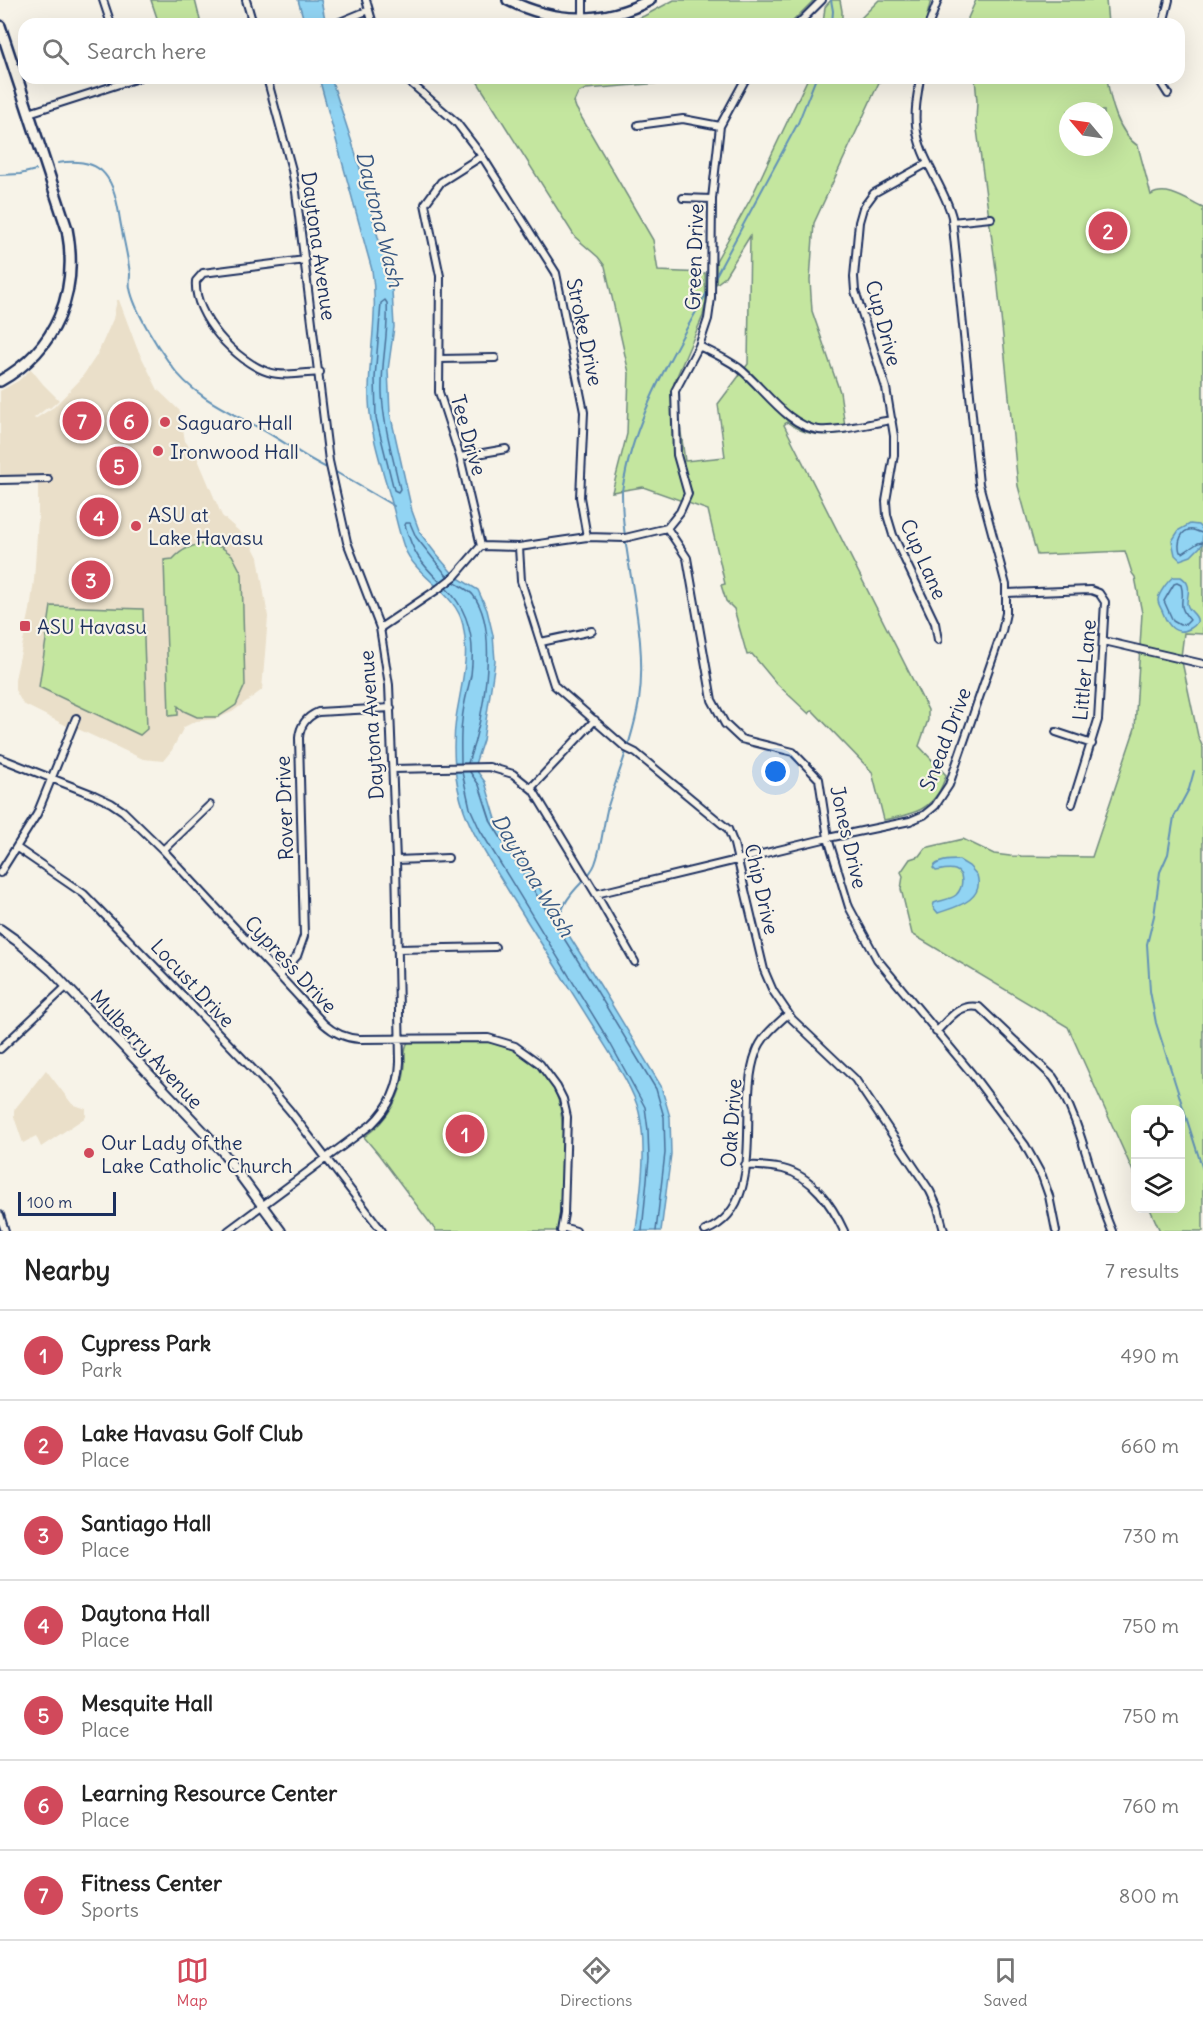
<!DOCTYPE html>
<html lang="en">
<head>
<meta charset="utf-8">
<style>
	body { margin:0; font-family:Delius,sans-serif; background:#f2f2f2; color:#222 }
	.controls { position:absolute; right:18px; bottom:18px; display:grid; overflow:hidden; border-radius:12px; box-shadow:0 6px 24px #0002 }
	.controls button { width:54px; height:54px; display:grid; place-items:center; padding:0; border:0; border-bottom:2px solid #e0e0e0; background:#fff; color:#222; font:30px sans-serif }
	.compass { position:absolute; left:1059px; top:102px; width:54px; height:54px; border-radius:50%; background:#fff; box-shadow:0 6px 24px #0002; rotate:299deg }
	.scale { position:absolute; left:18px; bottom:15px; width:98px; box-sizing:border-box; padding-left:6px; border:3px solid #1b2f5e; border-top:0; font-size:16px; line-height:21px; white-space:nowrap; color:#1b2f5e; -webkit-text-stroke:4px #f7f3e8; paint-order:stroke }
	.you { position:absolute; left:776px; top:772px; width:21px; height:21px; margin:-15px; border:4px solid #fff; border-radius:50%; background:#1a73e8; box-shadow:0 0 0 9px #1a73e833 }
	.badge { display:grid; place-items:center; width:39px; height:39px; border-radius:50%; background:#d1495b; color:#fff; font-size:20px; font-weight:700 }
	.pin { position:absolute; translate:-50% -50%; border:3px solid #fff; box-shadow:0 2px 6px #0006 }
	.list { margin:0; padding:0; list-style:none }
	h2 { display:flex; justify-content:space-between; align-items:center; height:78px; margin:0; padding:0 24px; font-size:26px }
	h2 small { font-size:20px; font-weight:400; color:#767676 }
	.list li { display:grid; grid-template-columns:39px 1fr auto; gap:18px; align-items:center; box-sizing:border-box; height:90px; padding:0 24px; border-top:2px solid #e0e0e0 }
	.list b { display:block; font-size:22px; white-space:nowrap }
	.list p { margin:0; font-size:20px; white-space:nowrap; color:#767676 }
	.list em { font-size:20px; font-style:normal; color:#767676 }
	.icon { flex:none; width:33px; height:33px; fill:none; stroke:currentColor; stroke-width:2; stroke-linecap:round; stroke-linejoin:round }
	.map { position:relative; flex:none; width:1203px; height:1231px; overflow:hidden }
	.search { position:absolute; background:#fff; box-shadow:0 6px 24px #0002; left:18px; right:18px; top:18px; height:66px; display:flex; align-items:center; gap:15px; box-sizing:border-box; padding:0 21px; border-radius:18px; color:#767676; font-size:22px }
	.sheet { height:708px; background:#fff }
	nav { display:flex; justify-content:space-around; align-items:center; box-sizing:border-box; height:84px; border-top:2px solid #e0e0e0; background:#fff; font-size:16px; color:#767676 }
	nav a { display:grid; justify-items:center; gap:3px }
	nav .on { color:#d1495b }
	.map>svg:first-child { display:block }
</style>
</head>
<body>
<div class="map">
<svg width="1203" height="1231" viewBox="0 0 1203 1231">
	<rect width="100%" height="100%" fill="#f7f3e8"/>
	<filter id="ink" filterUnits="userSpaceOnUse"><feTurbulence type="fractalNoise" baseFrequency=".0167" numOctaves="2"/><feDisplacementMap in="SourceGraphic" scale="12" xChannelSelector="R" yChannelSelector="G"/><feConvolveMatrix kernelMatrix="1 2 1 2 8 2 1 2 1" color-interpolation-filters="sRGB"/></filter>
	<g filter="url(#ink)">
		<!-- built -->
		<path fill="#eadfc9" d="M117,300H119L137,348L158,390L180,411L185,441L197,457L222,516L249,540L258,557L268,617L262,690L232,712L216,719L196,721L184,727L172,750L163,761L143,759L80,730L67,726L23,704L15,690V679L30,610L34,580L38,519V477H0V391L18,381L31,369L43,384L59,400L50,408L48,407L34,418L35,419L54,407L80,380L97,355L113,319Z
			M46,1070L72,1104L86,1109V1117L41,1147L36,1136L23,1143L14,1117V1110Z"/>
		<!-- green -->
		<path fill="#c4e69f" stroke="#708a7e" stroke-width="1.5" fill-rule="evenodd" d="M151,0H195L201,24H159Z
			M674,0H814L790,24H624L644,16Z
			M831,0H840L842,11V24H823L825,7Z
			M879,0H931L925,24H855Z
			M976,0H1106L1108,24H969L968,18Z
			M475,78H724L586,89L578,93L574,102L576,108L653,240L658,271L705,273L706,301L703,316L674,383L685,461L725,457L718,404L748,364L750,236L724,278L716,284V261L751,198L808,78H881L814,223L810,280L812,311L840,392L846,433C823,436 806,437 787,422L784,425L928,710V720L919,746L946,775C936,809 916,814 884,820L872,772L812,710L809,714L776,683L752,654L747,655L734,609L726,601L721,585L725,584L708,510L643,487L612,492L627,434L629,373L605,266L598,257L575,237Z
			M975,78H1107C1110,100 1118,133 1138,146L1151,195C1167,185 1188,201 1203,208V634L1184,633L1181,657L1198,736L1203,748V1231H1160L1150,1209L1180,1208V1110H1136L1135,1176L1068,1027L912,934L901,889L903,876L901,872L910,859L919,856L925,848L963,839L994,854L1010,856L1092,857L1135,728L1142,613L1135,577L1132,573L1125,551L1037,555L1018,486L997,277L976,122L977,101ZM1068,111H1104V147H1068Z
			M207,544L221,547L232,555L242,574L245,685L236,705L218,717H197L184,711L178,706V715L169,716L164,560L173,559C182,549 193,544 207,544Z
			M51,606L143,609L147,729L140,735L39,687Z
			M475,1041C495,1042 509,1046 526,1058C567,1086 563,1122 562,1166C562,1188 563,1210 557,1231H436L379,1155L364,1137C388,1120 403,1095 405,1065C406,1056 403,1050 408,1042Z"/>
		<!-- water -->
		<path fill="#91d4f3" stroke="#6292b7" stroke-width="1.5" d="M298,0H321L326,24H305Z
			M319,78H331L358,161L379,241L391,272L394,327L388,370L390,413L412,511L420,533L436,554L455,576L478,590L487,610L493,635L495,661L483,740L474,767L485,782L496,819L600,985L661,1086L670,1117L671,1154L661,1231H636C640,1192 648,1151 639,1112C634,1088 608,1051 595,1029C567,985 540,941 512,897C496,869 475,841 464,810C454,782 452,747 456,718C461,686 470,657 463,625C456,592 416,578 404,547C398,530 395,513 390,496C381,465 370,432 369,400C368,355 379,316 372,270Z
			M1190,524L1198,525L1203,530L1202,545L1191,556L1180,560L1175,555L1172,541L1179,530Z
			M1173,577H1181C1192,584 1188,592 1187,602C1186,611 1199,614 1197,622C1196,624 1193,627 1191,628C1176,637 1168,626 1163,613C1162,609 1158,605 1158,600C1158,594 1168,581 1173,577Z
			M959,860L969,866L977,875C985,901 955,907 938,913L933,907L934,903C941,900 950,900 956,895C963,888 965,874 955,870C949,868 942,870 936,871L933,868C936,860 951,860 959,860Z"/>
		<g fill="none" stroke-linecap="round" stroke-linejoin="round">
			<!-- shore -->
			<path stroke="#4a719a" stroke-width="1.5" d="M385,300L387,303C389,333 381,362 382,392C383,424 393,457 400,489L398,492L394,490L376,418L375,378L381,303Z
				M1203,533C1200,533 1197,531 1193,530C1181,528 1177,543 1180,552L1183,553L1198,543L1203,542
				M440,582C420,562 413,553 405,525L406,523H410L416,537L447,576
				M454,582C460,586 469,590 473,595C501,631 482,723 468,763
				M1177,583L1181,585C1186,602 1175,603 1190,620L1186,624L1180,625L1173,621L1164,601L1174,584Z
				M446,588C470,611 475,643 471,675C468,690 463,705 462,721C460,735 461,749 461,763
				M462,772L470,808L480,830L610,1043L645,1107L648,1130L649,1159L642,1231
				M470,772L479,785L491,822L595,988L656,1089L664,1117L665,1153L656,1231"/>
			<!-- stream -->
			<path stroke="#6292b7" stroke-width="2" d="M831,0L833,11L832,24
				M58,163C105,156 114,180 120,220C123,238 128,256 130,274C130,279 129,283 130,288C134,310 157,346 170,364C189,392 221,408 250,423C277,436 301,456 329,469
				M0,175L20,174L36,170
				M713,281L798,123L816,78
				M334,471L394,506
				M1194,771L1189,789L1174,817L1168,854L1160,872L1154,916L1147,944L1150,991L1156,1023L1203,1170
				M558,920C561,912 564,903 570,896C577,885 590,877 595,864C602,846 603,825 608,806C619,771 633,737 639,701C649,632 622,562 622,493C622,486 625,478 626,471C639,410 678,343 709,289"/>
			<!-- minor casing -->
			<g stroke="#1b2f5e" stroke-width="10">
				<path id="minor" d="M103,0L111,24
					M246,0L253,24
					M366,0L373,24
					M583,0V18
					M335,24L369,10
					M798,24L822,0
					M929,24L938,0
					M1163,24L1169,0
					M405,78L456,122L482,156L556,273L584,412L580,497L587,537
					M1158,78L1168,94
					M29,113L138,78
					M638,125L683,119L720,126
					M928,163L874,193L863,208L859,222L854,277L855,291L886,388L894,436V455L886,501L887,515L893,535L935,623L938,640
					M683,198L712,199
					M952,222L991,218
					M305,260L203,273L196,281C193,316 237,362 268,372C284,377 303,373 320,372
					M699,346C713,353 727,359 739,368C763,387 788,427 819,430C840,432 870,423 892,420
					M440,359L495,358
					M460,457L506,449
					M0,480L48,479
					M667,528L687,558L712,700L725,724L741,739L793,752L819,779L828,838L849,907L877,959L972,1074L1025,1145L1042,1176L1049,1196L1056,1231
					M481,546L519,547L587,537L625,538L667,528L680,512L688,494L677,455L675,391L699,346L708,319L711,298L712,199L720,126L746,78
					M481,546L460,457L439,392L440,276L425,204L441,182L482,156
					M519,547L521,581L554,685L626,748L636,753L728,829L734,844L764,970L773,991L792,1019L855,1079L930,1191L938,1208L944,1231
					M1007,593L1091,590L1099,593L1105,602L1098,720L1072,804
					M380,628L438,589L455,576L481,546
					M1104,641L1203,664
					M541,642L592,631
					M1056,732L1092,744
					M0,758L94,795L111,803L123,811L163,850L324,1024C334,1033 345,1038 359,1039L488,1038L515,1046L540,1064L557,1087L563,1099L567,1117L564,1214L561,1231
					M393,769L489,767L513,774L533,790L596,894L828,838L910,821L924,815L935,806L949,785L1002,631L1006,613V585L979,484L952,217C944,185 919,159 916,125C914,109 918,93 920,78
					M531,788L595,720
					M17,848L84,894L166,978L267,1084L290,1111L382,1231
					M163,850L210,805
					M396,860L448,858
					M0,873L37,814L76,718
					M596,894L635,962
					M397,949L495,947
					M279,976L297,956L304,936L299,738C300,725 306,717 318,712L391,708
					M936,1032C949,1019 959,1003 979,1007L1053,1077C1082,1118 1091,1184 1112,1231
					M0,1049L66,987
					M745,1165C757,1166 771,1166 783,1169C812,1176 832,1205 844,1231
					M0,1215L5,1231
					M562,1227L576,1231
					M228,1231L372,1124C390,1107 399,1086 400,1062L396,860L389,685L380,628L347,542L329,461L296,192L292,170L267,78
					M705,1231C770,1206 736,1105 756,1053C762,1036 775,1026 788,1014"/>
			</g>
			<!-- tertiary casing -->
			<g stroke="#1b2f5e" stroke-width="12">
				<path id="tertiary" d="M0,929L17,941L52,971L222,1151L281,1231"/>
			</g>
			<!-- secondary casing -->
			<g stroke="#1b2f5e" stroke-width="14">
				<path id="secondary" d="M508,0C554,23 603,25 650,0
					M0,26L67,229C79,292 57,349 0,381"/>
			</g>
			<!-- minor -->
			<use href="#minor" stroke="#f7f3e8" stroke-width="6"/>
			<!-- tertiary -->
			<use href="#tertiary" stroke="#f7f3e8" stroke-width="8"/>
			<!-- secondary -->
			<use href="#secondary" stroke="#f7f3e8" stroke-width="9"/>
		</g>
	</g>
	<!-- markers -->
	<g fill="#d1495b" stroke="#f7f3e8" stroke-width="2">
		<circle cx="165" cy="422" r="6"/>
		<circle cx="158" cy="451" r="6"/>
		<circle cx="136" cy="526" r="6"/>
		<rect x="19" y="620" width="12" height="12" rx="3"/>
		<circle cx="89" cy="1153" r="6"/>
	</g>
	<g text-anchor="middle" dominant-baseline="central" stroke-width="4.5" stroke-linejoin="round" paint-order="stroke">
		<!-- street labels -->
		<g font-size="20" fill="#1b2f5e" stroke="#f7f3e8">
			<text transform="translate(319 246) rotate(82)">Daytona Avenue</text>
			<text transform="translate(694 257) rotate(-88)">Green Drive</text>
			<text transform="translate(884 323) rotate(75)">Cup Drive</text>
			<text transform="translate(585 332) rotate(78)">Stroke Drive</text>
			<text transform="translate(469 435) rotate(74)">Tee Drive</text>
			<text transform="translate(924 559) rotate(66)">Cup Lane</text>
			<text transform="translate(1084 670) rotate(-85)">Littler Lane</text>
			<text transform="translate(371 725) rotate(-94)">Daytona Avenue</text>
			<text transform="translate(945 739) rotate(-69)">Snead Drive</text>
			<text transform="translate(284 808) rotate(-92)">Rover Drive</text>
			<text transform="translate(849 837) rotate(77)">Jones Drive</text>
			<text transform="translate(762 889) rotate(77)">Chip Drive</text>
			<text transform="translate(291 964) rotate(47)">Cypress Drive</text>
			<text transform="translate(193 983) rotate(47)">Locust Drive</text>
			<text transform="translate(147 1049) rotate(47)">Mulberry Avenue</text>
			<text transform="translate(731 1123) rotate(-86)">Oak Drive</text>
		</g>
		<!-- poi labels -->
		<g font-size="20" fill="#1b2f5e" stroke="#f7f3e8" text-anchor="start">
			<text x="177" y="422">Saguaro Hall</text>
			<text x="170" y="451">Ironwood Hall</text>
			<text x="148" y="514">ASU at<tspan x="148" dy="23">Lake Havasu</tspan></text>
			<text x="37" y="626">ASU Havasu</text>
			<text x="101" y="1142">Our Lady of the<tspan x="101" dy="23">Lake Catholic Church</tspan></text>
		</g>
		<!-- water labels -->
		<g font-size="21" font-style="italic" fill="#385883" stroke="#f7f3e8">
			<text transform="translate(380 219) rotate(76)">Daytona Wash</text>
			<text transform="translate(533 875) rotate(59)">Daytona Wash</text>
		</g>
	</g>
</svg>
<div class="controls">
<button><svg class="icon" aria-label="locate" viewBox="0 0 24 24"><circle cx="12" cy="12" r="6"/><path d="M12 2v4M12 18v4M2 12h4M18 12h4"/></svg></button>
<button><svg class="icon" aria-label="layers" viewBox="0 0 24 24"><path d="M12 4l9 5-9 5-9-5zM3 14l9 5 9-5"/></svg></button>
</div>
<svg class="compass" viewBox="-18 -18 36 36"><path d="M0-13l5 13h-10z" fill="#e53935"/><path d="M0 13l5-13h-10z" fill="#767676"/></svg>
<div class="scale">100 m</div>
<div class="you"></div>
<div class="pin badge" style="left:465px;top:1134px">1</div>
<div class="pin badge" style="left:1108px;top:231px">2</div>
<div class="pin badge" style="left:91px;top:580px">3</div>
<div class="pin badge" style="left:99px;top:517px">4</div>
<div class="pin badge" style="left:119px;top:466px">5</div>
<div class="pin badge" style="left:129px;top:421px">6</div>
<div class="pin badge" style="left:82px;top:421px">7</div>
<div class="search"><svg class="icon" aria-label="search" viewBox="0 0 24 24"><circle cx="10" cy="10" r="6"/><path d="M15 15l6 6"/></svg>Search here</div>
</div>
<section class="sheet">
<h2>Nearby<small>7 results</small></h2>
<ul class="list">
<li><span class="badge">1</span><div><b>Cypress Park</b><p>Park</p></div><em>490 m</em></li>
<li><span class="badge">2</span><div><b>Lake Havasu Golf Club</b><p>Place</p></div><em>660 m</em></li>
<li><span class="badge">3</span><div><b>Santiago Hall</b><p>Place</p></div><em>730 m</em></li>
<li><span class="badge">4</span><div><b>Daytona Hall</b><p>Place</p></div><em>750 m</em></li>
<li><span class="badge">5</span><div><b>Mesquite Hall</b><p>Place</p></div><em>750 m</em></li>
<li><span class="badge">6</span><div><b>Learning Resource Center</b><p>Place</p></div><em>760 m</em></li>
<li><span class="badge">7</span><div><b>Fitness Center</b><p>Sports</p></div><em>800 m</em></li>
</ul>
</section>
<nav>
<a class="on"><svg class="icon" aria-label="map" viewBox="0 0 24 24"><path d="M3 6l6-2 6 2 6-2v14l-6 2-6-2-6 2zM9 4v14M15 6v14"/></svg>Map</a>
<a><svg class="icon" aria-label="directions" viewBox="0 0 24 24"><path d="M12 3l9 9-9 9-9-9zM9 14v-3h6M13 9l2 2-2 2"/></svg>Directions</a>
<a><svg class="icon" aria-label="saved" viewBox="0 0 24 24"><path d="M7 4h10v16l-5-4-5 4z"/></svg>Saved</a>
</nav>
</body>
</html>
